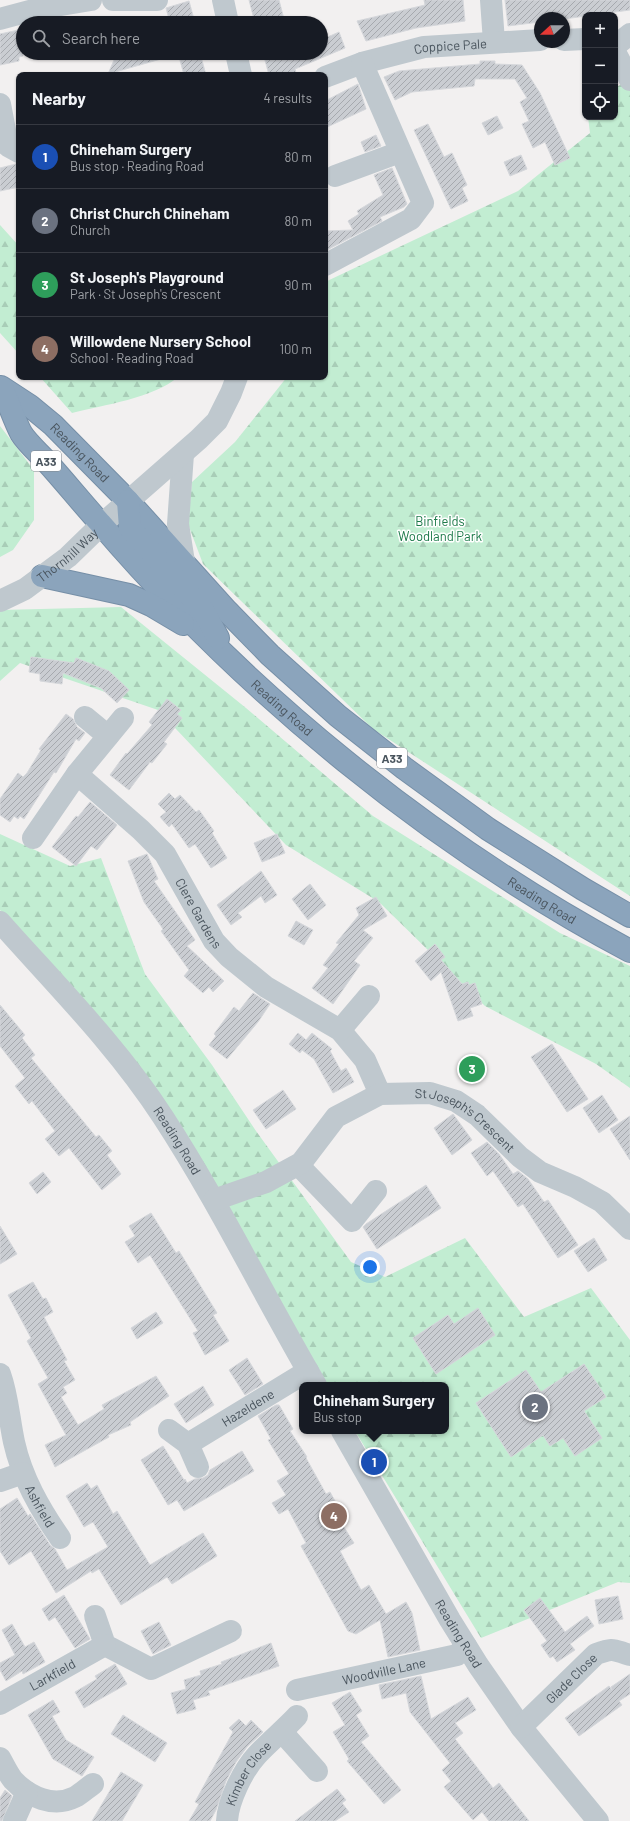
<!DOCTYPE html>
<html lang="en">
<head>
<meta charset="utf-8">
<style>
	body { margin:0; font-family:Barlow,sans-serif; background:#242831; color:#f1f3f6 }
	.controls { position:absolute; right:12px; top:12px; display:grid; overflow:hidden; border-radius:8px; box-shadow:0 1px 3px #0004 }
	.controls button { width:36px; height:36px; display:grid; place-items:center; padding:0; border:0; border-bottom:1px solid #363941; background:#171b24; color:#f1f3f6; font:20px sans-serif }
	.compass { position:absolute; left:534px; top:12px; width:36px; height:36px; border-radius:50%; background:#171b24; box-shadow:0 1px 3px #0004; rotate:249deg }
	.you { position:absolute; left:370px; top:1267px; width:14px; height:14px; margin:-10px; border:3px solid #fff; border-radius:50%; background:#1a73e8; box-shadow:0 0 0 6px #1a73e833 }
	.badge { display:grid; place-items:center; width:26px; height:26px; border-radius:50%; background:#db2777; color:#fff; font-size:13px; font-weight:700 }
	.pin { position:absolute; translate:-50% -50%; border:2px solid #fff; box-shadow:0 1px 4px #0006 }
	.popup { position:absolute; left:299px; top:1382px; width:150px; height:52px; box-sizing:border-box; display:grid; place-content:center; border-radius:8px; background:#171b24; filter:drop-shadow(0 1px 3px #0005); font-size:13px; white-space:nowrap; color:#9ea1a6 }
	.popup b { font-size:15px; color:#f1f3f6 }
	.popup::after { content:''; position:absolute; left:50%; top:100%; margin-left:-8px; border:8px solid transparent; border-top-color:#171b24 }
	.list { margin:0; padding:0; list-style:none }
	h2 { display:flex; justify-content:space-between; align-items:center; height:52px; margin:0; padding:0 16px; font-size:17px }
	h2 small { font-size:13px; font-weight:400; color:#9ea1a6 }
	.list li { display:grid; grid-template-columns:26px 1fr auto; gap:12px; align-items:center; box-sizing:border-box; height:64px; padding:0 16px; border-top:1px solid #363941 }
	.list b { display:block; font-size:15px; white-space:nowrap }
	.list p { margin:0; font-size:13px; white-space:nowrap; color:#9ea1a6 }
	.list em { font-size:13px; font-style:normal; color:#9ea1a6 }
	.icon { flex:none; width:22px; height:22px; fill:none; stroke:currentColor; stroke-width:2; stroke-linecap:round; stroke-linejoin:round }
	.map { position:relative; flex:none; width:630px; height:1821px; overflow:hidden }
	.search { position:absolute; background:#171b24; box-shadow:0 1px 3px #0004; left:16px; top:16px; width:312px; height:44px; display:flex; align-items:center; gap:10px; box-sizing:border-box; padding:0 14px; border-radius:22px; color:#9ea1a6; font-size:15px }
	.panel { position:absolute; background:#171b24; box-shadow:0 1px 3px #0004; left:16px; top:72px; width:312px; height:308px; border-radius:8px }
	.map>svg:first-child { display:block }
</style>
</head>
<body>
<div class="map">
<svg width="630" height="1821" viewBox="0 0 630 1821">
	<defs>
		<pattern id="forest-firs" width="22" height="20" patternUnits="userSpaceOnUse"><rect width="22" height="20" fill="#c2edd2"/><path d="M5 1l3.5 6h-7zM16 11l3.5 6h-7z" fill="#a8cdb7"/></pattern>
		<pattern id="building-hatch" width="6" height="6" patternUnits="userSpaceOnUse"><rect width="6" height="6" fill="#cacdd2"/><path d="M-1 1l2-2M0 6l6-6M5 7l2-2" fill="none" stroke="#a6a9ae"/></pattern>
	</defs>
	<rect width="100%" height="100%" fill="#f2f0f0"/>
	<!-- forest -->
	<path fill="url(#forest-firs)" d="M630,79V896L373,729L203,564L188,524L192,482L235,442L287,377H325V282L518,191L590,133L588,117H615V88Z
		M0,225L19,246V354L0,333Z
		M40,377H178C154,398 103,405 72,413Z
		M0,426L34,470V520L13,550L0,557Z
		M121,607L246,708L373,816L560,933L630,966V1088L596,1064L485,1006L379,902L286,845L158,710L20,663L0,681V610Z
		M0,834L70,866L101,858L145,974L212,1065L256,1131L351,1262L385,1277L465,1238L524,1317L591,1288L630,1340V1583L618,1582L481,1638L355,1431H446V1385H328L162,1099L0,910Z"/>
	<!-- building -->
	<path fill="url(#building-hatch)" stroke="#d5d7db" d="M249,0H279L285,23H255Z
		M424,0H463L465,21L416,28L366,41L357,21L425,5Z
		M505,0H630V10L564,19L540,18V22L508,26Z
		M189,1L195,23H170L166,8Z
		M23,29V56L19,57V61L0,65V34Z
		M339,32L345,48L295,69L296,73L287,75H269L263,53H321V40Z
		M117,53H168V57L108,74Z
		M178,53H200L206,75H184Z
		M480,61H495V64L522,65L540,93L570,158L555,165L545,142L533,148L522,124L529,121L520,102L527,98L515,79H475L474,86L412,92L395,100L384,77L399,71L480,64Z
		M358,84L366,109L325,128V101Z
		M497,116L503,128L488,135L482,123Z
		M428,124L444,157L452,153L467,185L462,188L468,201L451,209L414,130Z
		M376,135L381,146L365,152L361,142Z
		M521,155L527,169L510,176L504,162Z
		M16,164H19V187L0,191V168Z
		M392,168L407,204L404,207L380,217L382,221L325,251V231L353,230L348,221L359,214L357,211L383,195L374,175Z
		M31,657L74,663L76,658L109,671L129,690L117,703L101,688L63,673L62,684L40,681V674L29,672Z
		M167,699L181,710L177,714L182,718L164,742L167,744L152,763L150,762L129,790L110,775L126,753L127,754L152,725L149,722Z
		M66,714L73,719L77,727L85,733L79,741L76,739L56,773L54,772L24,819L20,816L18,819L14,816L10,822L0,815V799L18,773L23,777L27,773L41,750L39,749Z
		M169,793L175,799L180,795L196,812L199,810L214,831L212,833L227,858L211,868L195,844L189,848L172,824L169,827L160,817L166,812L158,804Z
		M90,802L117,825L97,850L91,846L76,866L52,847L76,816L78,817Z
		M277,834L285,853L262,862L254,843Z
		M147,854L158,879L154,881L195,940L187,946L224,981L213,992L209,987L203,993L184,976L189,970L161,931L163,929L144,902L128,861Z
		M261,871L277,895L265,903L261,896L238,913L242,917L231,925L217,905Z
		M310,884L326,905L308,920L292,899Z
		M376,897L387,916L363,930L373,938L354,961L360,965L333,1004L312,988L328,968L323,965L339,944L336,943L359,915L356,908Z
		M296,921L313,930L304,945L288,936Z
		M435,944L445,957L441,960L462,984L468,982L469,985L475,983L482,1004L470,1008L473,1016L458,1021L441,972L431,981L415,961Z
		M253,993L270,1004L258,1022L227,1059L209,1045L216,1036L214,1034L234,1007L239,1011Z
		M0,1005L25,1035L22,1038L35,1055L31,1058L96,1137L99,1135L112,1151L107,1155L121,1174L102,1190L69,1148L59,1156L45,1139L55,1131L32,1101L29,1104L15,1086L25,1078L0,1046Z
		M298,1033L306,1040L312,1033L332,1049L330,1051L341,1071L346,1068L354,1082L333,1093L314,1059L302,1050L300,1053L289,1044Z
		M552,1044L588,1099L567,1112L531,1057Z
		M283,1090L296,1109L266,1129L253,1110Z
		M602,1095L618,1120L599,1133L583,1108Z
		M453,1114L472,1140L452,1155L434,1128Z
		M630,1116V1160L610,1129Z
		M487,1142L499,1154L513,1174L518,1171L528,1179L544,1202L548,1200L578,1245L558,1258L523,1204L518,1207L493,1171L487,1176L471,1153Z
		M43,1172L51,1182L37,1194L29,1183Z
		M426,1185L441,1208L377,1249L363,1227L366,1224Z
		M151,1213L176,1253L179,1251L217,1313L213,1315L229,1341L205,1355L193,1333L198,1331L150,1255L138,1263L125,1242L135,1236L129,1226Z
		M0,1226L17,1254L0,1264Z
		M594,1238L607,1260L588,1272L574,1251Z
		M33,1282L43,1299L46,1298L53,1312L44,1317L67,1360L64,1361L75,1380L63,1387L67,1393L61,1397L78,1425L104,1409L102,1405L156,1376L169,1396L130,1422L131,1425L108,1435L109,1437L55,1467L45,1445L66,1435L38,1384L48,1378L27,1341L31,1338L8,1295Z
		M478,1308L495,1335L436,1374L413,1338L448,1315L454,1324Z
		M156,1312L163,1323L137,1339L131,1328Z
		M247,1358L263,1384L245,1395L229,1370Z
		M584,1364L606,1397L584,1411L602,1438L575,1456L563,1438L550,1446L543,1435L511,1457L476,1403L526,1370L541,1392Z
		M203,1386L214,1405L186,1423L174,1404Z
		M276,1405H279L293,1429L290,1431L307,1457L306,1458L326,1494L330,1492L340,1510L335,1513L354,1543L340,1551L361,1590L369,1585L386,1614L406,1602L412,1613L420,1650L388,1657L380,1620L356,1634L348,1631L301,1546L306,1543L288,1509L279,1514L272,1503L286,1495L277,1481L289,1474L268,1440L271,1439L258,1416Z
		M163,1446L184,1480L185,1479L187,1483L195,1479L203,1478L208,1475L210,1470L242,1451L254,1471L184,1511L177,1500L168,1505L141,1460Z
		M87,1483L91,1489L97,1485L113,1514L117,1511L150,1565L203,1533L217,1556L172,1584L167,1577L121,1605L99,1569L92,1573L91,1571L56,1593L31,1551L9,1565L0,1551V1509L17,1498L28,1516L30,1514L50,1545L55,1549L67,1570L108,1547L93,1522L84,1527L66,1496Z
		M64,1595L90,1639L75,1648L55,1617L49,1621L42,1609Z
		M618,1596L623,1619L599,1624L595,1600Z
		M540,1598L565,1632L587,1616L594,1626L570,1644L575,1650L557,1662L553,1656L550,1658L541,1645L547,1641L524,1610Z
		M159,1622L171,1645L153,1654L141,1631Z
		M12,1624L25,1647L34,1642L45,1662L23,1674L22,1671L6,1681L0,1670V1663L15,1655L2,1630Z
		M271,1643L279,1666L208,1691L210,1695L193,1700L196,1709L177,1714L171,1693L186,1689L184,1680L201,1675L200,1671L222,1664L221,1662Z
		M115,1664L127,1684L84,1708L75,1692L97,1679L95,1676Z
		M630,1674V1694L619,1701L622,1705L579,1736L565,1718L609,1686L612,1690L611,1687Z
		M421,1676L431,1719L468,1697L476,1710L455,1723L463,1733L455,1739L493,1788L499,1783L529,1821H489L482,1812L473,1820L444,1787L451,1781L442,1770L450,1763L410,1712L406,1693L382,1699L379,1685Z
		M350,1692L362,1711L356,1715L369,1736L361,1742L401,1790L384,1804L347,1761L349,1759L333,1732L345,1725L332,1703Z
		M53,1700L60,1712L52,1716L66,1740L94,1757L82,1776L53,1759L28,1715Z
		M123,1715L167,1743L155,1762L111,1734Z
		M239,1719L246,1726L251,1720L263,1732L247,1747L236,1762L226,1781L216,1810L210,1821H189L199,1804L195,1802L233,1732L229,1728Z
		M121,1772L143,1785L122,1821H92Z
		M337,1789L346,1800L342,1803L349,1812L335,1821H295Z
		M5,1790L12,1796L2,1821H0V1798Z"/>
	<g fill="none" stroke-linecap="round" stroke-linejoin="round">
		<!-- highway casing -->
		<g stroke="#768fa7" stroke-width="24">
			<g id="highway">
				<path id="s13" d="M1,387L30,406L53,425L128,501L227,611L270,655L338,716L404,768L488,829L583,889L630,916"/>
				<path id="s14" d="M3,390C9,404 14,419 21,433C27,443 39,453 47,462C65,482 82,503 100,523C246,694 432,845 630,951"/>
				<path d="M128,501L130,528L203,610L218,638"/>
				<path d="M42,576L129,595L151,605L183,624"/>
			</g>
		</g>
		<!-- minor -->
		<g stroke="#bfc8ce" stroke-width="22">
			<path d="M113,0H157"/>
			<path d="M223,0L228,23"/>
			<path d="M491,0L494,42"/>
			<path d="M0,19L37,9L91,0"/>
			<path d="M564,40L585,39"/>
			<path d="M615,46L630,34"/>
			<path d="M615,52L630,80"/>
			<path d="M236,53L241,75"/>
			<path id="s1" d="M325,77L362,63L424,47L540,40"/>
			<path d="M0,104L8,146L19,152"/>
			<path d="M335,176L400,152"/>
			<path d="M325,265L411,219L423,203L362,63"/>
			<path d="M183,454L178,524L184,562"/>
			<path id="s2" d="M0,601L25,589L68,557L101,525L199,439L217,421L231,393L237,377"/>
			<path d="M85,717L108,736"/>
			<path id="s3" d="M77,774L141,830L165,854L214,941L229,957L266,987L340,1030L365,1060L380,1094"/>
			<path d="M33,838L77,774L123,718"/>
			<path id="s4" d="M0,922C56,985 117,1046 163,1117C219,1203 264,1296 316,1385"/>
			<path d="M340,1030L369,996"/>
			<path d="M301,1163L304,1171L352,1221L376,1191"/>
			<path id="s5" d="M214,1200L266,1182L301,1163L336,1117L380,1094L430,1093L456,1101L477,1115L520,1157L540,1172L575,1187L602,1202L630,1229"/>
			<path id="s6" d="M0,1374C8,1396 9,1419 14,1442C22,1478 40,1509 60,1538"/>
			<path d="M169,1430L188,1444L198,1467"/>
			<path id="s7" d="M342,1431L450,1620L478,1665L521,1727L598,1821"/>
			<path id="s8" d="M188,1444L308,1371"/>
			<path d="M0,1481L23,1473"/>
			<path d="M95,1616L105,1645L151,1669L231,1631"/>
			<path id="s9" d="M297,1690L457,1655L466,1646"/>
			<path id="s10" d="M0,1704L105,1645"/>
			<path id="s11" d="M521,1727L596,1654C615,1647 613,1650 630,1655"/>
			<path d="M282,1732L317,1771"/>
			<path d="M0,1758C4,1765 8,1774 13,1780C29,1797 53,1808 75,1797C81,1794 87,1788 93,1784"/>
			<path d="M14,1821L27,1792"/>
			<path id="s12" d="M227,1821C228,1801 243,1770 257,1755C270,1741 285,1729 297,1716"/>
		</g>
		<!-- highway -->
		<use href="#highway" stroke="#8ba4bc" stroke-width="22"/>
	</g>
	<g text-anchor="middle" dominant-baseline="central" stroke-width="3" stroke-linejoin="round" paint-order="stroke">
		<!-- shield labels -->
		<g fill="#fff" stroke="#80878e" stroke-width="1">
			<rect x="31" y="451" width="30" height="20" rx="3"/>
			<rect x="377" y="748" width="30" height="20" rx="3"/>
		</g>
		<g font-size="12" font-weight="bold" fill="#49545d">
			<text x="46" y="461">A33</text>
			<text x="392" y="758">A33</text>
		</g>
		<!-- street labels -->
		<g font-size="13" fill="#49545d" stroke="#fff">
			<text stroke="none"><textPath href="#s1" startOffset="130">Coppice Pale</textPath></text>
			<text stroke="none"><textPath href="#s13" startOffset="103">Reading Road</textPath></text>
			<text stroke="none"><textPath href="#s2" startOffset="82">Thornhill Way</textPath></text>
			<text stroke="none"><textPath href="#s14" startOffset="426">Reading Road</textPath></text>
			<text stroke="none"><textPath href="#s14" startOffset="750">Reading Road</textPath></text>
			<text stroke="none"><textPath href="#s3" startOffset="187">Clere Gardens</textPath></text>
			<text stroke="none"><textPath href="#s5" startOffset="296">St Joseph's Crescent</textPath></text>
			<text stroke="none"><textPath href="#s4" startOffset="282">Reading Road</textPath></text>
			<text stroke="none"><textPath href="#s8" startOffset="70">Hazeldene</textPath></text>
			<text stroke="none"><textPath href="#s6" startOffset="139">Ashfield</textPath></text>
			<text stroke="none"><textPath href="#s7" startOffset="234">Reading Road</textPath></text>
			<text stroke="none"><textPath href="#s9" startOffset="89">Woodville Lane</textPath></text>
			<text stroke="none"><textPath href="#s10" startOffset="60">Larkfield</textPath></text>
			<text stroke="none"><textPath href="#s11" startOffset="70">Glade Close</textPath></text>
			<text stroke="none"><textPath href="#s12" startOffset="53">Kimber Close</textPath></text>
		</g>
		<!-- park labels -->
		<g font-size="13" fill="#1d7a4a" stroke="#fff">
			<text x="440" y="521">Binfields<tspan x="440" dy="15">Woodland Park</tspan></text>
		</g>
	</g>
</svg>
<div class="controls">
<button>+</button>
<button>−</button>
<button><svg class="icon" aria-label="locate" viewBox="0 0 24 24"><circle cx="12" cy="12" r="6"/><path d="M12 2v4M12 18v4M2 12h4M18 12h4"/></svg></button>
</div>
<svg class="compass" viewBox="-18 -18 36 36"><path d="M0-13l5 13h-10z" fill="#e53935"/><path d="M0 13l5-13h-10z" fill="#9ea1a6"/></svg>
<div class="you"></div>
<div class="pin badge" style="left:374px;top:1462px;background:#1a4fb4">1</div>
<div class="popup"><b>Chineham Surgery</b>Bus stop</div>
<div class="pin badge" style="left:535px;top:1407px;background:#6b7280">2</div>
<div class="pin badge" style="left:472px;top:1069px;background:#2e9e5b">3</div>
<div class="pin badge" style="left:334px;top:1516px;background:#8d6e63">4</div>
<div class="search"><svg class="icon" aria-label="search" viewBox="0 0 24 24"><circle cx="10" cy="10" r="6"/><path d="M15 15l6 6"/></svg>Search here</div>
<section class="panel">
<h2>Nearby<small>4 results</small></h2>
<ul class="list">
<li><span class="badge" style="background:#1a4fb4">1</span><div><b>Chineham Surgery</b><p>Bus stop · Reading Road</p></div><em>80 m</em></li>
<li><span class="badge" style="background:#6b7280">2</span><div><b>Christ Church Chineham</b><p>Church</p></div><em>80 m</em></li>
<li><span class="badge" style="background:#2e9e5b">3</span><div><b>St Joseph's Playground</b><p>Park · St Joseph's Crescent</p></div><em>90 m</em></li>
<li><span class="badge" style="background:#8d6e63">4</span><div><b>Willowdene Nursery School</b><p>School · Reading Road</p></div><em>100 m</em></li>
</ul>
</section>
</div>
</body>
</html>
